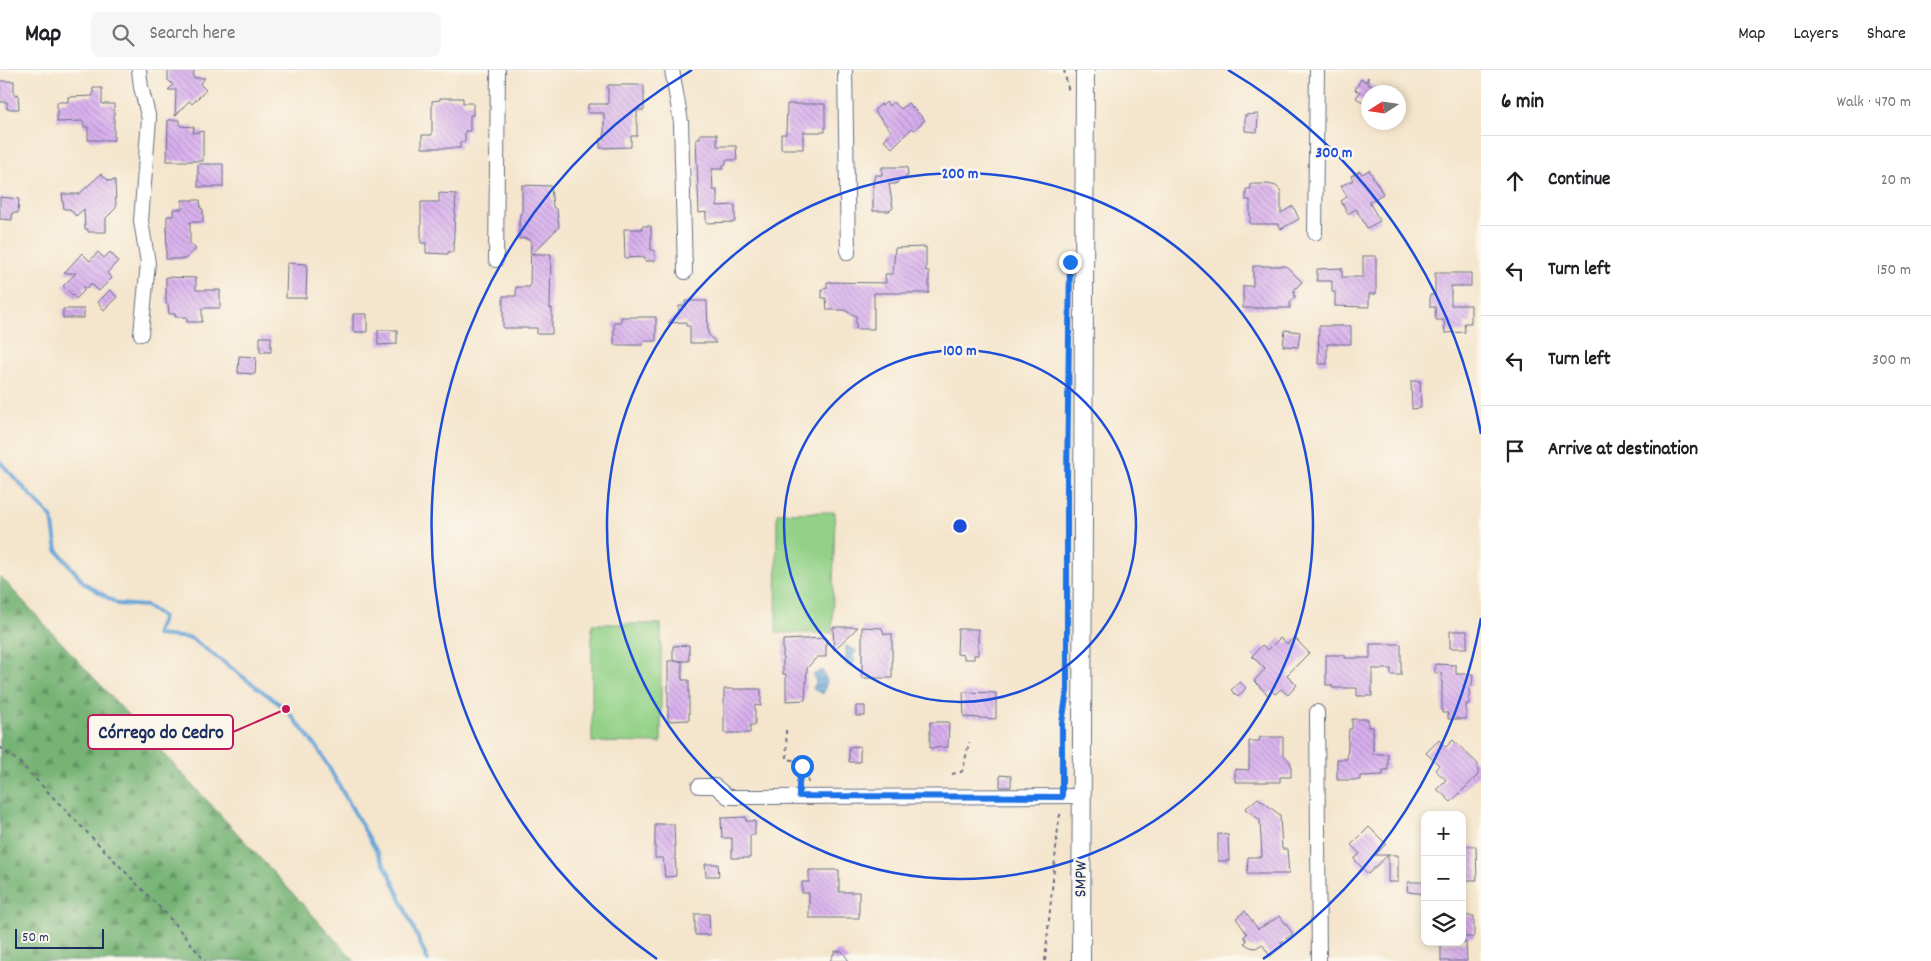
<!DOCTYPE html>
<html lang="en">
<head>
<meta charset="utf-8">
<style>
	body { margin:0; font-family:Dekko,sans-serif; background:#f6f6f6; color:#202124 }
	.controls { position:absolute; right:15px; bottom:15px; display:grid; overflow:hidden; border-radius:10px; box-shadow:0 2px 8px #0003 }
	.controls button { width:45px; height:45px; display:grid; place-items:center; padding:0; border:0; border-bottom:1px solid #e0e0e0; background:#fff; color:#202124; font:25px sans-serif }
	.compass { position:absolute; left:1361px; top:15px; width:45px; height:45px; border-radius:50%; background:#fff; box-shadow:0 2px 8px #0003; rotate:258deg }
	.scale { position:absolute; left:15px; bottom:12px; width:89px; box-sizing:border-box; padding-left:5px; border:2px solid #1b2f5e; border-top:0; font-size:14px; line-height:18px; white-space:nowrap; color:#1b2f5e; -webkit-text-stroke:4px #fbf7ec; paint-order:stroke }
	.stop { position:absolute; width:15px; height:15px; margin:-11px; border:4px solid #1a73e8; border-radius:50%; background:#fff }
	.stop.end { background:#1a73e8; border-color:#fff; box-shadow:0 1px 5px #0008 }
	.list { margin:0; padding:0; list-style:none }
	h2 { display:flex; justify-content:space-between; align-items:center; height:65px; margin:0; padding:0 20px; font-size:21px }
	h2 small { font-size:16px; font-weight:400; color:#757577 }
	.list li { display:grid; grid-template-columns:32px 1fr auto; gap:15px; align-items:center; box-sizing:border-box; height:90px; padding:0 20px; border-top:1px solid #e0e0e0 }
	.list b { display:block; font-size:19px; white-space:nowrap }
	.list em { font-size:16px; font-style:normal; color:#757577 }
	.icon { flex:none; width:28px; height:28px; fill:none; stroke:currentColor; stroke-width:2; stroke-linecap:round; stroke-linejoin:round }
	.map { position:relative; flex:none; width:1481px; height:891px; overflow:hidden }
	header { display:flex; align-items:center; gap:30px; box-sizing:border-box; height:70px; padding:0 25px; background:#fff; border-bottom:1px solid #e0e0e0 }
	header strong { font-size:24px }
	nav { display:flex; gap:28px; margin-inline-start:auto; font-size:18px }
	.search { width:350px; height:45px; background:#f6f6f6; display:flex; align-items:center; gap:12px; box-sizing:border-box; padding:0 18px; border-radius:10px; color:#757577; font-size:19px }
	main { display:flex }
	aside { flex:1; background:#fff }
	.map>svg:first-child { display:block }
</style>
</head>
<body>
<header>
<strong>Map</strong>
<div class="search"><svg class="icon" aria-label="search" viewBox="0 0 24 24"><circle cx="10" cy="10" r="6"/><path d="M15 15l6 6"/></svg>Search here</div>
<nav><a>Map</a><a>Layers</a><a>Share</a></nav>
</header>
<main>
<div class="map">
<svg width="1481" height="891" viewBox="0 0 1481 891">
	<defs>
		<pattern id="forest-firs" width="22" height="20" patternUnits="userSpaceOnUse" patternTransform="scale(1.25)"><rect width="22" height="20" fill="#76b374"/><path d="M5 1l3.5 6h-7zM16 11l3.5 6h-7z" fill="#609262"/></pattern>
		<pattern id="water-rules" width="6" height="5" patternUnits="userSpaceOnUse" patternTransform="scale(1.25)"><rect width="6" height="5" fill="#66a5d8"/><path d="M0 2.5h6" fill="none" stroke="#5387b2"/></pattern>
		<pattern id="building-back-hatch" width="6" height="6" patternUnits="userSpaceOnUse" patternTransform="scale(1.25)"><rect width="6" height="6" fill="#d9afee"/><path d="M-1 5l2 2M0 0l6 6M5-1l2 2" fill="none" stroke="#af8fc4"/></pattern>
	</defs>
	<rect width="100%" height="100%" fill="#fbf7ec"/>
	<filter id="ink" filterUnits="userSpaceOnUse"><feTurbulence type="fractalNoise" baseFrequency=".02" numOctaves="2"/><feDisplacementMap in="SourceGraphic" scale="10" xChannelSelector="R" yChannelSelector="G"/><feConvolveMatrix kernelMatrix="1 2 1 2 8 2 1 2 1" color-interpolation-filters="sRGB"/></filter>
	<filter id="wash" filterUnits="userSpaceOnUse"><feTurbulence type="fractalNoise" baseFrequency=".0096" numOctaves="4" result="noise"/><feDisplacementMap in="SourceGraphic" scale="20" xChannelSelector="R" yChannelSelector="G"/><feGaussianBlur stdDeviation="1.12" result="paint"/><feColorMatrix in="noise" values="0 0 0 0 0 0 0 0 0 0 0 0 0 0 0 0 0 1.4 0 .05"/><feComposite in="paint" operator="in"/></filter>
	<g filter="url(#wash)">
		<rect width="100%" height="100%" fill="#f4e5cc"/>
		<!-- forest -->
		<path fill="url(#forest-firs)" stroke="#487169" d="M0,506L355,891H0Z"/>
		<!-- garden -->
		<path fill="#93d187" stroke="#578072" d="M835,442L832,563H776L777,443Z
			M592,554H661V673L592,672Z"/>
		<!-- water -->
		<path fill="url(#water-rules)" stroke="#406a9b" d="M846,576L857,581L853,585L855,592L852,597L846,595Z
			M822,600L827,611L823,624L813,619L816,612L813,605Z"/>
		<g fill="none" stroke-linecap="round" stroke-linejoin="round">
			<!-- stream -->
			<path stroke="#66a5d8" stroke-width="4" d="M0,392L52,448L57,480L84,513L118,534L146,536L163,547L156,565L191,568L286,639L319,680L390,805L428,891"/>
		</g>
		<g id="blocks">
			<!-- building -->
			<path fill="url(#building-back-hatch)" d="M168,0H194L193,8H205L200,14L206,20L192,34L189,31L175,46L176,20H168L173,15L168,10Z
				M1368,7V14L1384,22H1368V35L1356,28L1360,22L1355,20L1361,9L1366,12Z
				M0,11H14V25L18,24L19,39H7V32H0Z
				M608,15H644V40H637V66H631V77L600,78V69H604V43H588V34H608Z
				M93,18H102V34H114V70H88V57H84L83,51L57,52V32H68V27L93,26Z
				M440,28H463V33H473V45H470V61H465V72H460V78H422V65H432V31L440,30Z
				M886,32L889,36L893,32L901,39L908,33L925,50L914,60L912,58L892,78L884,70L892,62L874,41L881,34L882,36Z
				M787,34H825V62H803V79H781V64H786Z
				M1258,44L1257,62L1245,61V45Z
				M168,50H180V56L194,57L193,63L203,61V91H167Z
				M700,64H717V76H736L737,90H726V95H723V99H712L713,120H717V136L735,135V152L706,153V142L699,143L696,69H700Z
				M198,94H223V117H198Z
				M882,97H907L908,106H906V108H900L896,114H889L893,138L889,141H873V113L875,105H882Z
				M1369,100L1383,124L1369,132L1380,151L1367,158L1356,139L1348,144L1341,131L1347,127L1341,116L1353,110L1351,106L1360,101L1362,104Z
				M101,104L109,111L115,110L116,138L106,148V162H88V159H85L84,139L76,146L70,139H64L62,124H79Z
				M1250,114H1268L1276,116L1281,121V143L1293,136L1299,149L1281,159L1278,154H1250V130H1246V119H1251Z
				M522,115L551,116L553,137L557,140L559,157L532,184H551L550,239L552,238V264H537V258H503V226H516V217H530L531,170H527V168L519,169V154L520,144H522Z
				M439,123L456,124L453,182H448V184L426,183V173H421V132H439Z
				M0,127L19,129L18,143H12V150L0,149Z
				M182,130H200L201,139H203V152H190V173L196,179L185,189H166L167,146H173V139H182Z
				M642,156H651V180H654L655,191H645V187L625,188L624,159H642Z
				M926,177V201H929V223H874V259H856V246L844,240H827L826,228H822V219L827,218V212L886,213L885,204H893L895,178Z
				M98,182L104,188L110,182L118,191L107,203L112,208L99,221L91,213L86,219L84,216V221L76,229L63,216L76,203H64L82,183L90,191Z
				M1363,186H1376V224H1369V237L1335,236V222H1332V211H1317V199L1342,198V207H1363Z
				M287,193L307,194L306,228H286Z
				M1253,196H1286L1302,212L1294,220L1295,227L1290,233V238H1243V216H1253Z
				M1435,203H1471V216H1451V235H1471V253H1464L1465,262L1445,263L1444,250H1436L1435,237H1430V225H1435Z
				M166,207L196,208V220H220V238H202V252H187V247H175V244H169L168,234H166Z
				M110,220L117,227L104,240L98,232Z
				M685,231H707L708,264L716,273H690V256H686V252L668,253L679,242V236H686Z
				M63,239H84V248H63Z
				M353,244H367V262H353Z
				M621,247H656V271H643V275H614V252H621Z
				M1319,256H1351V274H1327V294H1318Z
				M378,260H397V274L378,275Z
				M1285,260L1300,262L1298,277L1283,276Z
				M260,267H271V282H260Z
				M239,286L256,287L255,304L238,303Z
				M1411,311H1420L1421,338L1412,339Z
				M833,557H858L834,580Z
				M862,557L882,558L884,564H892V608H862Z
				M958,559H978V585H974V589H964V585L957,584Z
				M1450,561H1467V578H1450Z
				M1294,567L1309,583L1287,605L1297,615L1288,625L1281,619L1275,624L1272,621L1268,625L1254,611L1265,599L1252,586L1262,575L1268,580L1280,568L1287,574Z
				M826,568V587H817L807,598L805,630L786,631V604H783V570Z
				M1370,574H1401V605H1391V599H1372V626H1357V618H1332V615H1326V585H1345V588H1370Z
				M689,575V591H674H682V610H689V650L668,651V591H673V576Z
				M1435,594L1456,595V604H1473L1472,616H1469V634H1466V649H1448V643H1442V604L1435,603Z
				M1240,612L1246,618L1238,627L1231,620Z
				M724,619H761V636L755,635V655H750V663H724Z
				M963,622L996,623V649L964,647Z
				M856,636H865V646H856Z
				M1352,649H1368V657H1373V684H1388V700H1383V705L1360,706V710H1337V689H1347L1349,659H1352Z
				M930,652H949L948,677L930,678Z
				M1260,667H1283V684L1291,693V707H1280V712H1235V699L1249,700V671H1259Z
				M1439,670L1446,677L1453,670L1478,694V705L1451,732L1437,719L1446,710L1435,700L1439,695L1426,683Z
				M860,676V692H849V677Z
				M1000,705L1011,706V717H1000Z
				M1258,728L1280,745L1282,779H1287L1289,804H1247L1248,787H1262L1260,750L1245,739Z
				M746,747V751H755V765H750V788H732V768H722L721,748Z
				M655,754H674L676,806L665,807L663,788H655Z
				M1369,757L1386,774L1375,785H1388L1368,804L1354,789L1360,784L1351,775Z
				M1218,764L1228,765L1229,791H1218Z
				M1462,776H1476L1477,810H1462Z
				M1388,785H1398V812H1388Z
				M705,794H718L719,806H706Z
				M809,800H839V822H859V848H809V823H802V812H809Z
				M1408,812H1425V824L1409,822L1407,821Z
				M1245,841L1258,859L1280,846L1293,864L1281,872L1283,876L1270,886L1262,874L1256,878L1250,877L1244,873L1247,871L1244,866L1247,864L1236,848Z
				M695,844H709L710,865H695Z
				M1462,846H1474V867H1462Z
				M1441,872H1466L1467,891H1441Z
				M835,881H842L849,891H830Z"/>
		</g>
	</g>
	<g filter="url(#ink)">
		<use href="#blocks" fill-opacity="0" stroke="#676f84" stroke-width="1"/>
		<g fill="none" stroke-linecap="round" stroke-linejoin="round">
			<!-- minor casing -->
			<g stroke="#676f84" stroke-width="16">
				<path id="minor" d="M139,0L141,17L149,49L141,151L148,193L141,264
					M672,0L681,52L685,202
					M845,0L848,183
					M1315,163L1317,0
					M496,190L498,0
					M1317,642L1319,891
					M699,716H715L728,727L1083,726"/>
			</g>
			<!-- tertiary casing -->
			<g stroke="#676f84" stroke-width="20">
				<path id="tertiary" d="M1081,891L1085,0"/>
			</g>
			<!-- path -->
			<path stroke="#676f84" stroke-width="2" stroke-dasharray="4 4" stroke-linecap="butt" d="M1064,0L1069,23
				M1067,415V405
				M786,660L787,689L802,692V703L799,714
				M0,677L21,694L168,846L205,891
				M802,703L808,710V714
				M952,704L961,702L963,700L969,672
				M1062,712V653L1067,625
				M1045,891L1059,748L1062,740"/>
			<!-- minor -->
			<use href="#minor" stroke="#fff" stroke-width="14"/>
			<!-- tertiary -->
			<use href="#tertiary" stroke="#fff" stroke-width="18"/>
		</g>
	</g>
	<g fill="none" stroke-linecap="round" stroke-linejoin="round" filter="url(#ink)">
		<!-- route -->
		<path stroke="#1a73e8" stroke-width="6" d="M802,696L799,713V726L1062,727V653L1067,621V408L1070,192"/>
	</g>
	<!-- distance rings -->
	<g fill="none" stroke="#1d4ed8" stroke-width="2.5">
		<circle cx="960" cy="456" r="176"/>
		<circle cx="960" cy="456" r="353"/>
		<path d="M1481 548A529 529 0 0 1 1263 889M657 889A529 529 0 0 1 692 0M1228 0A529 529 0 0 1 1481 364"/>
	</g>
	<g text-anchor="middle" dominant-baseline="central" stroke-width="5" stroke-linejoin="round" paint-order="stroke">
		<!-- street labels -->
		<g font-size="18" fill="#1b2f5e" stroke="#fbf7ec">
			<text transform="translate(1082 809) rotate(-89)">SMPW</text>
		</g>
	</g>
	<circle cx="960" cy="456" r="8" fill="#1d4ed8" stroke="#fbf7ec" stroke-width="2.5"/>
	<g font-size="15" text-anchor="middle" font-weight="bold" fill="#1d4ed8" stroke="#fbf7ec" stroke-width="5" stroke-linejoin="round" paint-order="stroke">
		<text x="1334" y="87">300 m</text>
		<text x="960" y="108">200 m</text>
		<text x="960" y="285">100 m</text>
	</g>
	<!-- callouts -->
	<path fill="none" stroke="#c2185b" stroke-width="2" d="M286 639L233 662"/>
	<circle fill="#c2185b" stroke="#fbf7ec" stroke-width="2" cx="286" cy="639" r="5"/>
	<rect fill="#fbf7ec" stroke="#c2185b" stroke-width="2" x="88" y="645" width="145" height="34" rx="5"/>
	<g font-size="19" text-anchor="middle" font-weight="bold" fill="#1b2f5e">
		<text x="161" y="668">Córrego do Cedro</text>
	</g>
</svg>
<div class="controls">
<button>+</button>
<button>−</button>
<button><svg class="icon" aria-label="layers" viewBox="0 0 24 24"><path d="M12 4l9 5-9 5-9-5zM3 14l9 5 9-5"/></svg></button>
</div>
<svg class="compass" viewBox="-18 -18 36 36"><path d="M0-13l5 13h-10z" fill="#e53935"/><path d="M0 13l5-13h-10z" fill="#757577"/></svg>
<div class="scale">50 m</div>
<div class="stop" style="left:802px;top:696px"></div>
<div class="stop end" style="left:1070px;top:192px"></div>
</div>
<aside>
<h2>6 min<small>Walk · 470 m</small></h2>
<ul class="list">
<li><svg class="icon" aria-label="ahead" viewBox="0 0 24 24"><path d="M12 20V5M6 11l6-6 6 6"/></svg><div><b>Continue</b></div><em>20 m</em></li>
<li><svg class="icon" aria-label="left" viewBox="0 0 24 24"><path d="M17 20v-9H6M10 6l-5 5 5 5"/></svg><div><b>Turn left</b></div><em>150 m</em></li>
<li><svg class="icon" aria-label="left" viewBox="0 0 24 24"><path d="M17 20v-9H6M10 6l-5 5 5 5"/></svg><div><b>Turn left</b></div><em>300 m</em></li>
<li><svg class="icon" aria-label="arrive" viewBox="0 0 24 24"><path d="M6 21V4h12l-3 4 3 4H6"/></svg><div><b>Arrive at destination</b></div></li>
</ul>
</aside>
</main>
</body>
</html>
